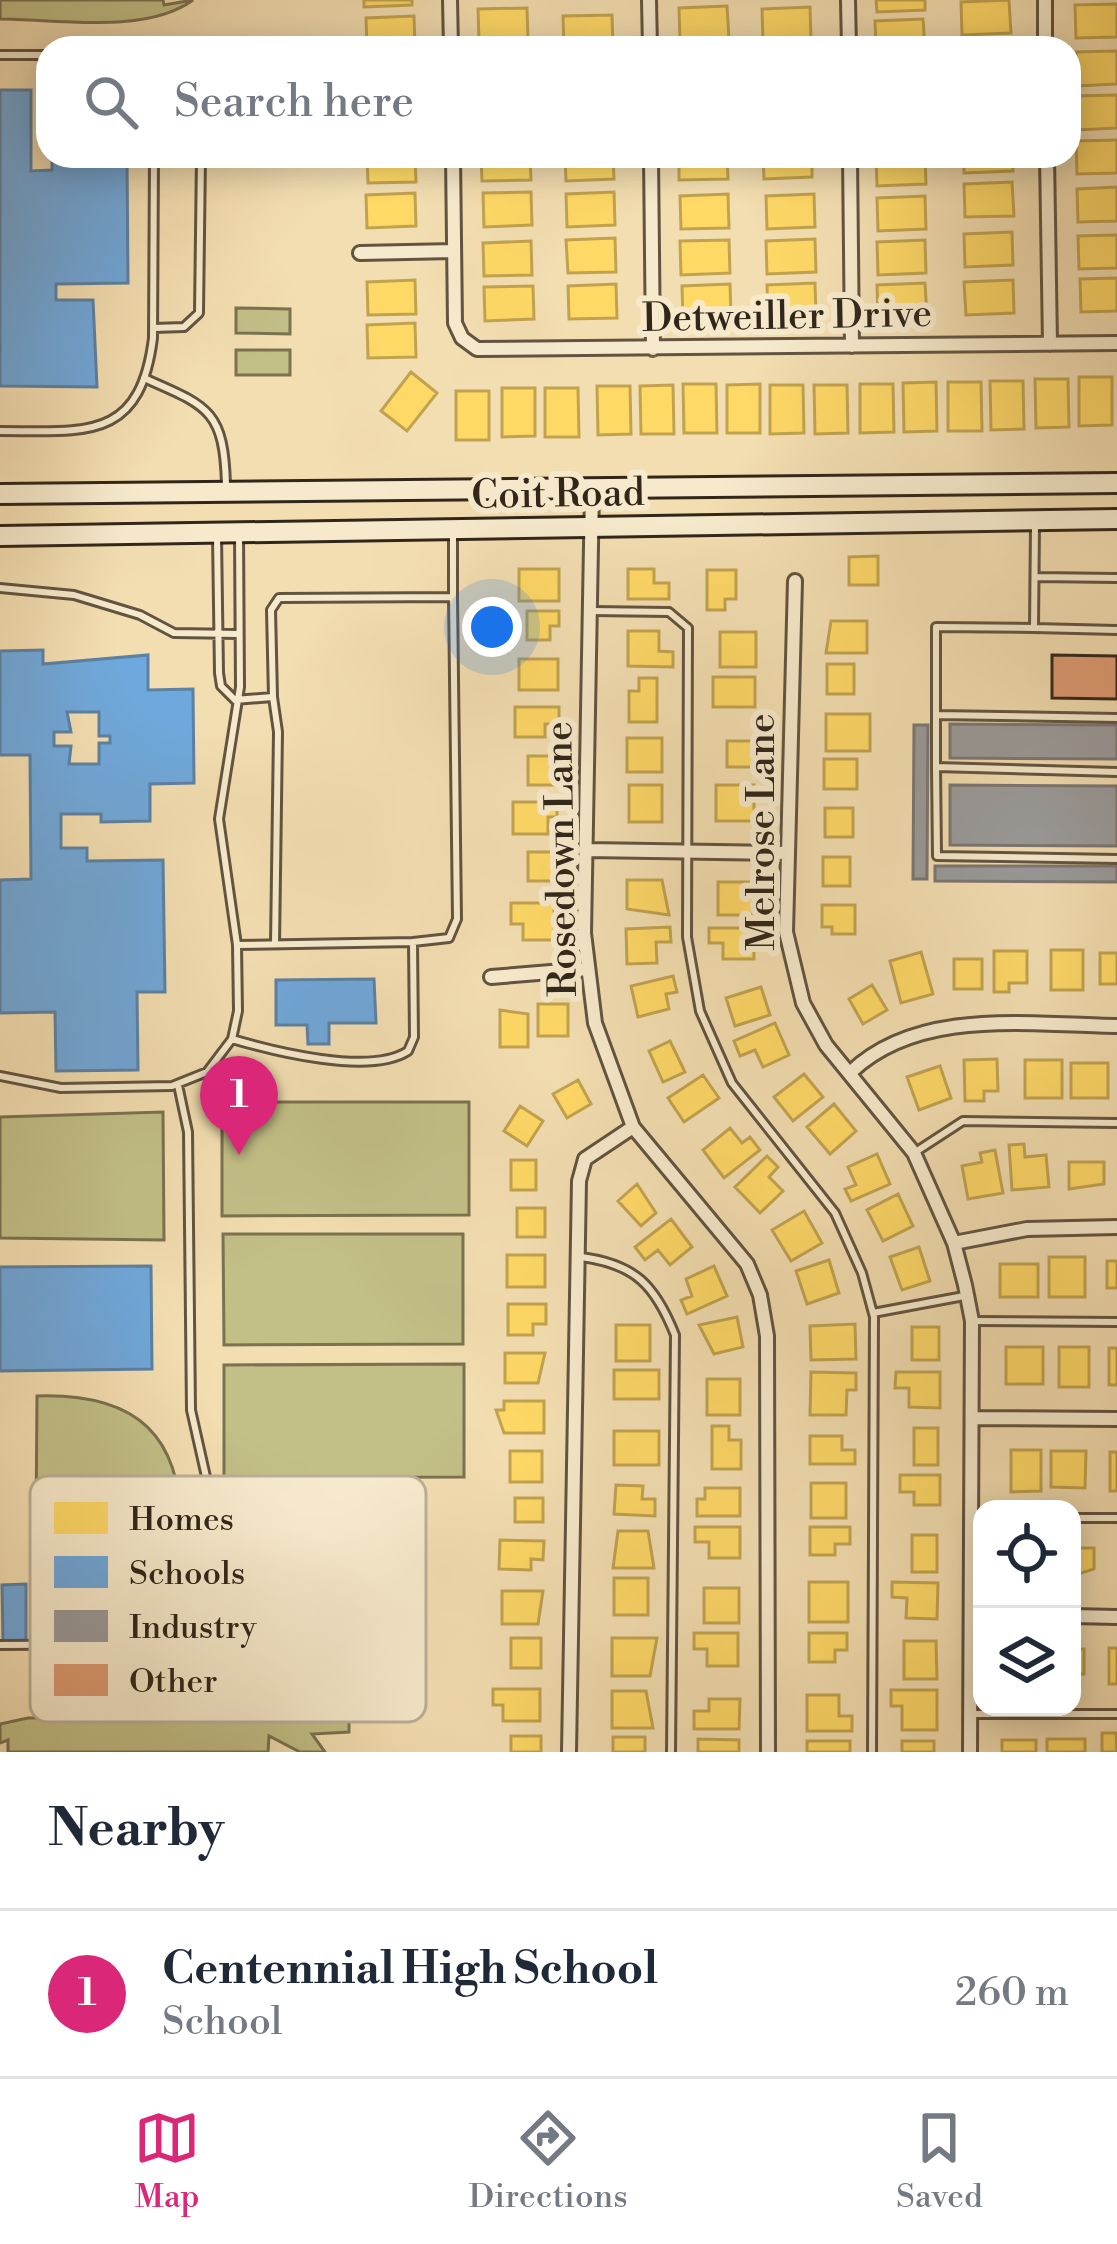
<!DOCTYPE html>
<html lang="en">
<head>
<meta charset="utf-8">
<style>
	body { margin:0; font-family:"Libre Bodoni",serif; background:#f6f6f7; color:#1f2937 }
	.controls { position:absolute; right:36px; bottom:36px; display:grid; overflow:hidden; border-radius:24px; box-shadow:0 6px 30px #0003 }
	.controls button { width:108px; height:108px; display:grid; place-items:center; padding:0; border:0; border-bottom:3px solid #e0e1e3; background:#fff; color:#1f2937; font:60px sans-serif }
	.you { position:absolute; left:492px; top:627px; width:42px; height:42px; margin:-30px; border:9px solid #fff; border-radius:50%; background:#1a73e8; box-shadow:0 0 0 18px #1a73e833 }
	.badge { display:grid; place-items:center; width:78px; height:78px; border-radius:50%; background:#db2777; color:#fff; font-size:39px; font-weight:700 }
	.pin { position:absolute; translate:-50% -99px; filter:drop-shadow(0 3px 6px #0008) }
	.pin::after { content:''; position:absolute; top:63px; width:42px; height:36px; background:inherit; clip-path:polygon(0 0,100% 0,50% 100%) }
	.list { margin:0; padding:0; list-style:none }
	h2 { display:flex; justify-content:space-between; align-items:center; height:156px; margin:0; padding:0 48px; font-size:51px }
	h2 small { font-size:39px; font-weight:400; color:#747a83 }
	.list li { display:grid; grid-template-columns:78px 1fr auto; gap:36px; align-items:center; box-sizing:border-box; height:168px; padding:0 48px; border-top:3px solid #e0e1e3 }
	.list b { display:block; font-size:45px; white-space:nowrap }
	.list p { margin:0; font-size:39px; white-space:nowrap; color:#747a83 }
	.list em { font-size:39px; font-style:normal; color:#747a83 }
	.icon { flex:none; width:66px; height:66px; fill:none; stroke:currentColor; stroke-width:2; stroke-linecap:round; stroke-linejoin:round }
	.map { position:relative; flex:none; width:1117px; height:1752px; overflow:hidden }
	.search { position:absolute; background:#fff; box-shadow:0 6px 30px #0003; left:36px; right:36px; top:36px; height:132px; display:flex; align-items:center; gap:30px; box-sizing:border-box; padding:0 42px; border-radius:36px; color:#747a83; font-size:45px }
	.sheet { height:324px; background:#fff }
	nav { display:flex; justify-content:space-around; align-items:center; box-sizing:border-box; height:168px; border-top:3px solid #e0e1e3; background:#fff; font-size:33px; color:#747a83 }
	nav a { display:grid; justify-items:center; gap:6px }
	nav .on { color:#db2777 }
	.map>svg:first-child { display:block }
</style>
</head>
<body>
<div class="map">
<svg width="1117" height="1752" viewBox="0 0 1117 1752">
	<rect width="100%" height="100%" fill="#f3deb1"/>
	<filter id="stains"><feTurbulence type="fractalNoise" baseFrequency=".00167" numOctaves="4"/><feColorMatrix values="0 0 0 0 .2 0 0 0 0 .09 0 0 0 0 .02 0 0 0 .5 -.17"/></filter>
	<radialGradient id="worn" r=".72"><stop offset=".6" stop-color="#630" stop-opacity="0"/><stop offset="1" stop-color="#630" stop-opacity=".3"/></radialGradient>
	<!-- green -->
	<path fill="#c2bf87" stroke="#7a7250" stroke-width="3" d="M0,0H163L164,5L193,0C145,35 57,19 0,19Z
		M236,308L290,309V334L236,333Z
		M236,350H290V375H236Z
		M222,1102H469V1215L222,1216Z
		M163,1112L164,1240L0,1238V1117Z
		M223,1234H463V1344L224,1345Z
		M464,1364V1477L224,1478V1365Z
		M37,1396C138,1393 184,1436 181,1538L49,1540L36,1525Z
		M349,1714V1732L312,1734L325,1752H300L269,1736L268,1752H8V1740L0,1743V1724L28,1718Z"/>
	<!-- homes -->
	<path fill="#ffd966" stroke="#c1a34f" stroke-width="3" d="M364,0H412V5L364,7Z
		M876,0H925V10L877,12Z
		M1009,0L1011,33L962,35L961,2Z
		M1117,4V37L1076,38L1075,5Z
		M727,6L729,39L680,41L679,8Z
		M810,7L811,40L763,42L762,9Z
		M527,8L528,41L479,42L478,9Z
		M612,15L613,48H564L563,16Z
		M414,16L415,48H367L366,18Z
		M923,19L925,48H876L875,21Z
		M1010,44L1011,48H962V45Z
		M1117,51V84L1077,86L1076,52Z
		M1117,95V128L1077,130L1076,96Z
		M1117,140V173L1077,174L1076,141Z
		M367,156H415L416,182L368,183Z
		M481,156H530L531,180L482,181Z
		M565,156H613L614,179L566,181Z
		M679,156H727L728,179L679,180Z
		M763,156H812V177L764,179Z
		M876,156H925L926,184L877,186Z
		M964,156H1012L1013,171L964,173Z
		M1012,182L1014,216L965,217L964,184Z
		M1117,187V221L1078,222L1077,189Z
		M531,192L532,225L484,227L483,193Z
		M614,192L615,225L567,227L566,194Z
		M415,193L416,226L367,228L366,195Z
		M728,194L729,228L681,229L680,196Z
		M814,194L815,227L767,229L766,196Z
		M925,196L926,229L878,231L877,198Z
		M1012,232L1013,265L965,267L964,234Z
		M1117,235V268L1079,269L1078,236Z
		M615,238L616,272L568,273L566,240Z
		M815,239L816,272L767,274L766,241Z
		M729,240L730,273L681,275L680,241Z
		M925,240L926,273L878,275L877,242Z
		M531,241L532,275L484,276L483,243Z
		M1117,278V311L1081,312L1080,279Z
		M415,280L416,314L368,315L367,282Z
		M1013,280L1014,313L966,315L964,282Z
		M815,283L816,316L768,318L767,285Z
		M925,283L927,316L878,318L877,285Z
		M616,284L617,318L569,319L568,286Z
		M730,284L731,317L683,319L682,286Z
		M533,286L534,319L485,321L484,287Z
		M415,323L416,357L368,358L367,325Z
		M411,372L437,393L407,431L381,411Z
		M1079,377H1112V425L1079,426Z
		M1035,379H1068L1069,427L1036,428Z
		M990,381H1023L1024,429L991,430Z
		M936,382L937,431L904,432L903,383Z
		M948,382H981L982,431H948Z
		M683,384H716L717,433H684Z
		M760,384V433H727V385Z
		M860,384H893L894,432L860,433Z
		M673,385L674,434H641L640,386Z
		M770,385H803L804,433L770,434Z
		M814,385H847L848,433L815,434Z
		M597,386H630L631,434L598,435Z
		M502,388H535V436L502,437Z
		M545,388H578L579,437H545Z
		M456,391H489V440H456Z
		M878,556V585H849V557Z
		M519,569H559V601H519Z
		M628,569H654V583H669V599H628Z
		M707,570H736V599H725V610H707Z
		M527,611H559V626H550V640H527Z
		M831,621H867V653H826Z
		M628,631H659V651L673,652V667L628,666Z
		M720,632H756V667H720Z
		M519,659H558V690H519Z
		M827,664H854V694H827Z
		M713,677H755V707H713Z
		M639,678H657V722H629V691H639Z
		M515,707H559V724H545V737H515Z
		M826,714H870V751H826Z
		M627,738H662V772H627Z
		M727,741H754V767H727Z
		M528,756H557V785H528Z
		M824,759H857V789H824Z
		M629,785H662V822H629Z
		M716,785H754V821H716Z
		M513,802H557V817H548V834H513Z
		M825,808H853V837H825Z
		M528,852H557V881H528Z
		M823,857H850V886H823Z
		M627,880H662L669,915L627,909Z
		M718,882H753V915H718Z
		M511,903H554V940H523V924H511Z
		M822,905H855V934H832V927H822Z
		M670,927L671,942H656L657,963L627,964L626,929Z
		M709,928H754V959H723V943H709Z
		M1051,950H1083V990H1051Z
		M994,951H1027V983H1009V992H994Z
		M921,952L933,994L901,1003L890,961Z
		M1100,953H1117V984H1100Z
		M954,959H982V989H954Z
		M673,976L677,992L666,994L669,1009L638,1017L631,986Z
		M872,985L887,1010L863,1024L849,999Z
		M761,987L770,1015L735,1026L726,998Z
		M538,1004H568V1036H538Z
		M500,1010L528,1014V1047H500Z
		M775,1023L789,1055L763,1067L755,1050L740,1056L734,1041Z
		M670,1041L685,1072L663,1082L649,1051Z
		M997,1059L998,1091H984V1101H965L964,1060Z
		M1025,1060H1062V1098H1025Z
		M1071,1063H1108V1098H1071Z
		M940,1066L951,1098L919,1110L907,1077Z
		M804,1074L823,1097L793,1121L774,1097Z
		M703,1075L719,1098L684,1122L668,1098Z
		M578,1080L591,1104L567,1118L553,1094Z
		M834,1104L856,1131L830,1154L807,1127Z
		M520,1106L543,1121L527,1146L504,1131Z
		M730,1128L742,1143L750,1137L760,1150L724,1178L703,1150Z
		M1024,1144L1025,1157L1046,1155L1049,1187L1012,1190L1009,1145Z
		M995,1150L1003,1193L968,1199L962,1166L982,1162L980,1153Z
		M877,1154L890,1184L851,1201L845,1189L856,1185L848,1167Z
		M767,1156L778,1167L769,1177L783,1191L760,1213L735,1187Z
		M511,1160H536V1190H511Z
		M1069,1162H1104V1184L1069,1189Z
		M637,1184L656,1213L641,1226L618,1201Z
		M898,1194L913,1226L883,1241L867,1210Z
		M517,1208H545V1237H517Z
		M804,1211L822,1243L791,1261L772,1230Z
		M671,1219L692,1247L670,1265L658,1250L645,1260L635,1247Z
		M919,1247L930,1281L902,1290L890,1257Z
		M507,1255H545V1287H507Z
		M1049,1257H1085V1297H1049Z
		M829,1260L839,1293L807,1304L796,1271Z
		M1107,1261H1117V1288H1107Z
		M1000,1264H1038V1297H1000Z
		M714,1266L727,1296L687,1314L681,1300L692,1296L686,1279Z
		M508,1304H546V1324H533V1335H508Z
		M737,1317L743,1347L714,1354L699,1325Z
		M855,1324L856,1359L811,1360L810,1326Z
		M616,1325H650V1361H616Z
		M912,1327H939V1360H912Z
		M1006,1347H1043V1384H1006Z
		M1059,1347H1089V1387H1059Z
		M1109,1348H1117V1385H1109Z
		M505,1353H545L538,1383H505Z
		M614,1370H659V1399H614Z
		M811,1372L856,1373V1390H847L846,1415H810Z
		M896,1372H940V1408L909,1407V1388H895Z
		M707,1379H740V1415H707Z
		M504,1401H544V1433H504L496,1410H504Z
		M712,1426H729V1440H741V1469H712Z
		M914,1428H938V1465H914Z
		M614,1431H659V1465H614Z
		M810,1436H842V1450H855V1464H810Z
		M1011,1450H1041V1491L1011,1492Z
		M510,1451H542V1482H510Z
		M1051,1451H1086L1085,1488L1051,1487Z
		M1110,1452H1117V1491H1110Z
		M900,1475H940V1505H914V1492H900Z
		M811,1483H846V1518H811Z
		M616,1485L643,1486L642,1499H655V1516L614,1514Z
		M705,1488H740V1516H697V1499H705Z
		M515,1498H543V1522H515Z
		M695,1527H740V1558H709V1542H695Z
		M810,1527H850V1544H835V1555H810Z
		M618,1531H648L654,1568H613Z
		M912,1535H937V1572H912Z
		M500,1540L544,1541L543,1560L531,1559V1570L499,1569Z
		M1072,1548H1094V1569L1072,1576Z
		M614,1578H648V1615H614Z
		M809,1582H848V1622H809Z
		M892,1582L938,1583L937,1619L906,1618L907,1598L892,1597Z
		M704,1588H739V1623H704Z
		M502,1591H543L538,1624H502Z
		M694,1633H738V1666H707V1649H694Z
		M809,1633H847V1650H835V1662H809Z
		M511,1638H541V1668H511Z
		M612,1638H657L650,1676H612Z
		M904,1641H936L937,1679H904Z
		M1109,1648H1117V1684H1109Z
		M1072,1649H1084V1674H1072Z
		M493,1689H540V1721H503V1705H493Z
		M891,1690H937V1730H902V1706H891Z
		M612,1691H646L653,1728H612Z
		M807,1695H839V1716H852V1731H807Z
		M709,1699H740L739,1729H694V1711H709Z
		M1102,1733H1116L1117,1752H1102Z
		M511,1736H541V1752H511Z
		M613,1737H645V1752H613Z
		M698,1739L739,1740V1752H698Z
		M1047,1739H1085V1752H1047Z
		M1002,1740H1036V1752H1002Z
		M807,1741H850V1752H807Z
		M902,1741H934V1752H902Z"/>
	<!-- schools -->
	<path fill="#6fa8dc" stroke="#5c81a2" stroke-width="3" fill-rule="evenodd" d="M0,90H31V171L52,170V156H127L128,283L56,284V300H93L97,387L0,386Z
		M43,650V664L148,655V690L193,689L194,783L150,784V821L101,822V814H61V848H87V861L163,860L165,992H137L138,1070L56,1071L55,1012L0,1013V880L31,879L30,755H0V651ZM67,712H99V736H110V743H99V764H69L71,746H54V732H71Z
		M374,979L376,1023H329V1044H308L307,1025H276V980Z
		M151,1266L152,1369L0,1371V1267Z
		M26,1584V1640L3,1641L2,1585Z"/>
	<!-- industry -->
	<path fill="#999" stroke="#7a7673" stroke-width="3" d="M950,724L1117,725V759L950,758Z
		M914,725H928L927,879H913Z
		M950,785L1117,786V846L950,845Z
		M935,866H1117V882L935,881Z"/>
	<!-- building -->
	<path fill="#de9a72" stroke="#31261a" stroke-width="3" d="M1052,655L1117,656V699L1052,698Z"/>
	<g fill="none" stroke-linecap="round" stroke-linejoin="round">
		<!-- lane casing -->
		<g stroke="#625440" stroke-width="12">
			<path id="lane" d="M0,55H48
				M154,328L184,327L199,313L201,156
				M144,378C208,406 224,410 226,485
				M0,431C85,431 140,442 153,338L154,156
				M1035,525L1034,628L936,627V715L1117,718
				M217,536L219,673L221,686L235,700
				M1036,577L1117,578
				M0,588L74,595L140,615L174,633L239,634
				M591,611L669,612L688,628L687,937L700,1011L732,1083L835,1213L862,1273L874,1317L872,1752
				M1034,628L1117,630
				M273,697L278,732L275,944
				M235,700L273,697L271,610L279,598L453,597V531
				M936,715V767L1117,772
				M936,767L937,856L1117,859
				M413,942L449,938L457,919L453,597
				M232,1039C273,1051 370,1076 408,1051L414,1037L413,942L237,945
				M0,1076L61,1088L172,1086L207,1072L232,1039L238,1011L237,945L219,819L240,687L239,533
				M917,1151L963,1121L1117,1123
				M581,1257C635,1264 655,1285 675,1335L671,1752
				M873,1313L964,1296
				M972,1321L1117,1322
				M1072,1518H1117
				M0,1645L160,1644L191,1628L206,1606L211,1499L191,1410L188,1132L178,1085
				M971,1714H1117"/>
		</g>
		<!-- street casing -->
		<g stroke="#625440" stroke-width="18">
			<path id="street" d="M450,0L451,48
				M649,0L650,48
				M848,0L849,48
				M1045,0V48
				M453,156L455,323L462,338L477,349L1117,343
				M651,156L653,349
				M850,156L852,346
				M1047,156L1050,344
				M360,253L454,251
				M592,490L584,933L595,1023L633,1127L747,1264L760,1295L767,1336L768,1752
				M795,581L786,932L803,1003L826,1045L914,1153L954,1243L965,1285L972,1321L970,1752
				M588,850L787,853
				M491,977L587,969
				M851,1072C919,1007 1032,1025 1117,1026
				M954,1243L1027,1229L1117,1227
				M973,1418L1117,1419
				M1072,1616L1117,1617
				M569,1752L579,1181L585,1159L633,1127"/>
		</g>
		<!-- secondary casing -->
		<g stroke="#31261a" stroke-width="24">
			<path id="secondary" d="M0,494L1117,483
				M0,536L1117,519"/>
		</g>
		<!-- lane -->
		<use href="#lane" stroke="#f7eacc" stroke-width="6"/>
		<!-- street -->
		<use href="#street" stroke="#f7eacc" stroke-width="12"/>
		<!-- secondary -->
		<use href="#secondary" stroke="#f7eacc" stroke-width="18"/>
	</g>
	<g text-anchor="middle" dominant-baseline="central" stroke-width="12" stroke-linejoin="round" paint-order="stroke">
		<!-- street labels -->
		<g font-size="39" fill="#31261a" stroke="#f7eacc">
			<text transform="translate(787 317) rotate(-1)">Detweiller Drive</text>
			<text transform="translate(558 495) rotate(-1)">Coit Road</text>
			<text transform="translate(762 832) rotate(-90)">Melrose Lane</text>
			<text transform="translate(562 859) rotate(-91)">Rosedown Lane</text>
		</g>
	</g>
	<!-- legend -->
	<rect x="30" y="1476" width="396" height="246" rx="18" fill="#f7eacc" stroke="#bcaf97" stroke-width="3"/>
	<rect x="54" y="1502" width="54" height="32" fill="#ffd966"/>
	<rect x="54" y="1556" width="54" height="32" fill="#6fa8dc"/>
	<rect x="54" y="1610" width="54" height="32" fill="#999"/>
	<rect x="54" y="1664" width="54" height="32" fill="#de9a72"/>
	<g font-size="33" fill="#31261a">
		<text x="129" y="1530">Homes</text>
		<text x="129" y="1584">Schools</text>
		<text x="129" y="1638">Industry</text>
		<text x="129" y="1692">Other</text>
	</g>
	<rect width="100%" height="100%" filter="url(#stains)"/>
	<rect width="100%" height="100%" fill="url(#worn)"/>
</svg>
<div class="controls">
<button><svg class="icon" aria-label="locate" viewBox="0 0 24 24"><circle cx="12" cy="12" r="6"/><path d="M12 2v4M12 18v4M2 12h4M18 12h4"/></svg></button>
<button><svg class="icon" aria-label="layers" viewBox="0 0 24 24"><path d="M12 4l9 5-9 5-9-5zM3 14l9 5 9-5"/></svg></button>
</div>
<div class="you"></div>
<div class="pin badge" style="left:239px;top:1155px">1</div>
<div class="search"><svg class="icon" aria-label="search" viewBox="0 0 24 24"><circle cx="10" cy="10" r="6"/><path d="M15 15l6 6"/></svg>Search here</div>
</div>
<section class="sheet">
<h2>Nearby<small></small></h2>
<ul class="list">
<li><span class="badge">1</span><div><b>Centennial High School</b><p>School</p></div><em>260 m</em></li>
</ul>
</section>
<nav>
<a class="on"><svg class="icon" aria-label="map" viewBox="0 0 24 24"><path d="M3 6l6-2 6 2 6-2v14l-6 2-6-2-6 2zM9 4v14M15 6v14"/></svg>Map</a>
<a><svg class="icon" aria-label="directions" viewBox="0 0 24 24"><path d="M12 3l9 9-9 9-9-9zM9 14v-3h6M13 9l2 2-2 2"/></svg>Directions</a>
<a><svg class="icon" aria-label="saved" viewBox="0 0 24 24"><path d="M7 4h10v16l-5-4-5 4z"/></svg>Saved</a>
</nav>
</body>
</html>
